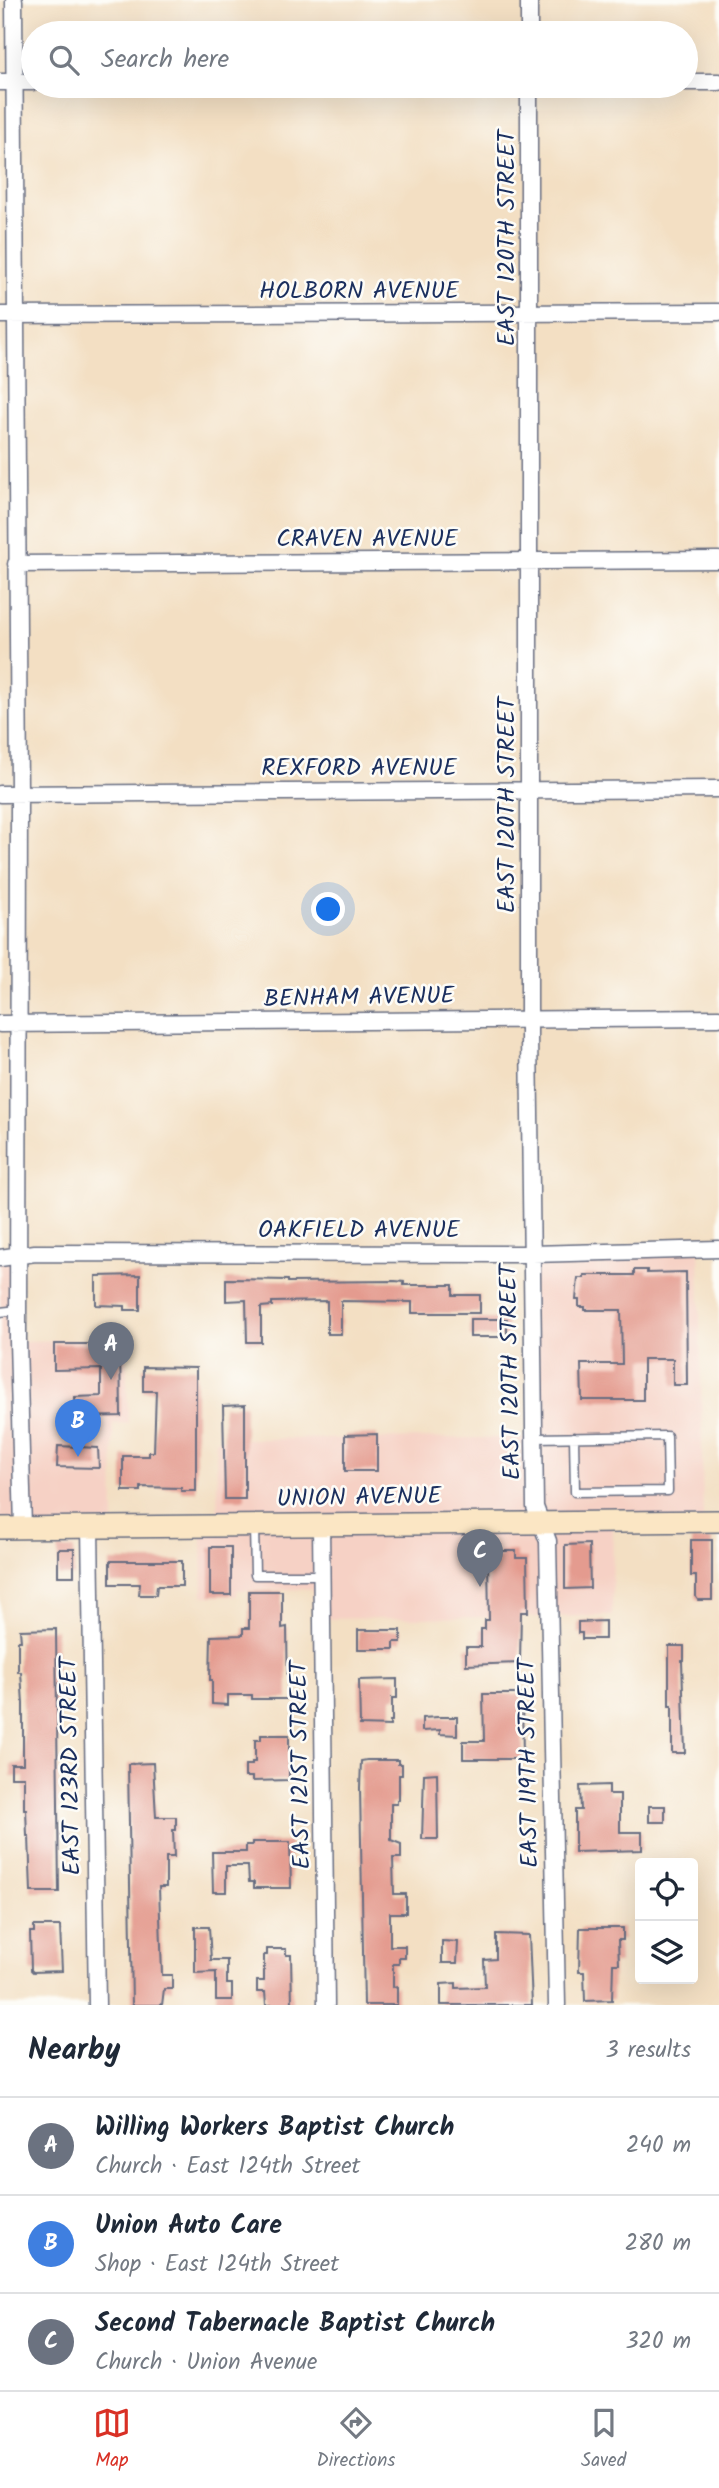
<!DOCTYPE html>
<html lang="en">
<head>
<meta charset="utf-8">
<style>
	body { margin:0; font-family:Kalam,sans-serif; background:#f2f2f3; color:#1f2937 }
	.controls { position:absolute; right:21px; bottom:21px; display:grid; overflow:hidden; border-radius:7px; box-shadow:0 7px 28px #0002 }
	.controls button { width:63px; height:63px; display:grid; place-items:center; padding:0; border:0; border-bottom:2px solid #e0e1e3; background:#fff; color:#1f2937; font:35px sans-serif }
	.you { position:absolute; left:329px; top:910px; width:24px; height:24px; margin:-18px; border:5px solid #fff; border-radius:50%; background:#1a73e8; box-shadow:0 0 0 10px #1a73e833 }
	.badge { display:grid; place-items:center; width:46px; height:46px; border-radius:50%; background:#d93025; color:#fff; font-size:23px; font-weight:700 }
	.pin { position:absolute; translate:-50% -58px; filter:drop-shadow(0 2px 4px #0008) }
	.pin::after { content:''; position:absolute; top:37px; width:24px; height:21px; background:inherit; clip-path:polygon(0 0,100% 0,50% 100%) }
	.list { margin:0; padding:0; list-style:none }
	h2 { display:flex; justify-content:space-between; align-items:center; height:91px; margin:0; padding:0 28px; font-size:30px }
	h2 small { font-size:23px; font-weight:400; color:#747a83 }
	.list li { display:grid; grid-template-columns:46px 1fr auto; gap:21px; align-items:center; box-sizing:border-box; height:98px; padding:0 28px; border-top:2px solid #e0e1e3 }
	.list b { display:block; font-size:26px; white-space:nowrap }
	.list p { margin:0; font-size:23px; white-space:nowrap; color:#747a83 }
	.list em { font-size:23px; font-style:normal; color:#747a83 }
	.icon { flex:none; width:38px; height:38px; fill:none; stroke:currentColor; stroke-width:2; stroke-linecap:round; stroke-linejoin:round }
	.map { position:relative; flex:none; width:719px; height:2005px; overflow:hidden }
	.search { position:absolute; background:#fff; box-shadow:0 7px 28px #0002; left:21px; right:21px; top:21px; height:77px; display:flex; align-items:center; gap:18px; box-sizing:border-box; padding:0 24px; border-radius:38px; color:#747a83; font-size:26px }
	.sheet { height:385px; background:#fff }
	nav { display:flex; justify-content:space-around; align-items:center; box-sizing:border-box; height:98px; border-top:2px solid #e0e1e3; background:#fff; font-size:19px; color:#747a83 }
	nav a { display:grid; justify-items:center; gap:4px }
	nav .on { color:#d93025 }
	.map>svg:first-child { display:block }
</style>
</head>
<body>
<div class="map">
<svg width="719" height="2005" viewBox="0 0 719 2005">
	<rect width="100%" height="100%" fill="#fdfcf7"/>
	<filter id="ink" filterUnits="userSpaceOnUse"><feTurbulence type="fractalNoise" baseFrequency=".0143" numOctaves="2"/><feDisplacementMap in="SourceGraphic" scale="14" xChannelSelector="R" yChannelSelector="G"/><feConvolveMatrix kernelMatrix="1 2 1 2 8 2 1 2 1" color-interpolation-filters="sRGB"/></filter>
	<filter id="wash" filterUnits="userSpaceOnUse"><feTurbulence type="fractalNoise" baseFrequency=".00686" numOctaves="4" result="noise"/><feDisplacementMap in="SourceGraphic" scale="28" xChannelSelector="R" yChannelSelector="G"/><feGaussianBlur stdDeviation="1.57" result="paint"/><feColorMatrix in="noise" values="0 0 0 0 0 0 0 0 0 0 0 0 0 0 0 0 0 1.4 0 .05"/><feComposite in="paint" operator="in"/></filter>
	<g filter="url(#wash)">
		<rect width="100%" height="100%" fill="#f3dfc3"/>
		<!-- built -->
		<path fill="#f6d1c5" d="M699,1249L703,1521L613,1522L612,1616L313,1619L312,1589L237,1590V1596H203L202,1526H218L216,1439L534,1438L532,1254Z
			M19,1256V1341L126,1339L128,1423L113,1424L114,1527L0,1528V1258Z"/>
		<g id="blocks">
			<!-- building -->
			<path fill="#e49b8f" d="M634,1270H647V1273L686,1272L687,1385H673V1359H643V1400H582L581,1364H622L621,1310H585V1307H579V1300H576L578,1278H584V1275H634Z
				M140,1275V1310H125V1306L96,1305V1276Z
				M226,1279L288,1280V1282L395,1281L404,1282V1285H453V1295H480V1313H412V1302L341,1301V1334H327V1301L272,1302V1306L261,1307V1342H247L246,1300L226,1301Z
				M470,1319H507V1337H470Z
				M54,1344H120L121,1416L76,1417L75,1397L101,1396V1369L54,1370Z
				M143,1367L196,1368V1491H181V1488L141,1487V1491H123V1456H149V1452H154L156,1391H143Z
				M245,1405V1499H225L223,1406Z
				M377,1434V1471H345V1435Z
				M58,1446L98,1448L99,1468L57,1467Z
				M691,1540H712V1600H698L696,1597V1576H691Z
				M589,1544L590,1588L565,1589V1545Z
				M210,1547H231V1595H210Z
				M58,1549H74V1576H58Z
				M500,1551H516V1558H527L528,1612H521L520,1663L466,1665V1647H481V1629H485V1620H489L488,1558H500Z
				M110,1561H182V1586H157L156,1595H139L140,1584H110Z
				M249,1591H282V1628L287,1627L288,1699H252V1695H228V1705L212,1704V1680H210L211,1636L243,1635V1628H249Z
				M605,1621V1639H582V1633H578V1622Z
				M56,1629L59,1892H31L29,1836H27L26,1809H24V1777H11V1764H23V1704L21,1672H18V1641H21L20,1630Z
				M358,1630H401V1642H394V1649H358Z
				M669,1646H684V1661H682L685,1753H672V1706H669Z
				M397,1679V1698H392V1721H390V1726L360,1725L359,1680Z
				M483,1694H522L523,1759H463V1741H484Z
				M438,1717H457V1735L440,1734V1730L422,1731V1718Z
				M261,1735H289V1780L252,1781V1777H245V1765H252V1762H255V1740H261Z
				M367,1760H398V1764H402V1775H399V1800H397V1804H391V1840L401,1844V1858H393L394,1894H406V1913H390V1946H405V1958H399V1964H393V1987L397,1986V2005H364L360,1788L361,1761Z
				M153,1763L156,1817H176V1830H173L174,1857H166V1887H159L162,1975H172V1989H164L162,2005H132L128,1764Z
				M437,1773L438,1839H422L424,1774Z
				M609,1785V1794H620V1832H642V1850L575,1852V1810H581L580,1786Z
				M649,1806H665V1822H649Z
				M252,1842H290L291,1888H254V1882H249L248,1866H226V1892H213L212,1852H246V1845H252Z
				M34,1926H60L62,1971L33,1972L31,1970L30,1932H34Z
				M195,1927H209L211,1960H227V1984H232V2000H216V1972L195,1973Z
				M580,1928H623V1940H618L619,1964H613L612,2000L585,2001L584,1972H579Z
				M496,1934L529,1935L532,2005H441V1984L456,1983V1988L485,1987L484,1960L496,1959Z
				M442,1941L458,1942L457,1963H442Z
				M267,1949H286V1955H291L292,2005H266L265,1992H257V1981H264V1955H267Z"/>
		</g>
	</g>
	<g filter="url(#ink)">
		<use href="#blocks" fill-opacity="0" stroke="#676d81" stroke-width="2"/>
		<g fill="none" stroke-linecap="round" stroke-linejoin="round">
			<!-- service casing -->
			<g stroke="#676d81" stroke-width="11">
				<path id="service" d="M0,1312L18,1310
					M534,1438L667,1436L668,1491L575,1492L574,1437
					M254,1526L255,1575H322"/>
			</g>
			<!-- minor casing -->
			<g stroke="#676d81" stroke-width="19">
				<path id="minor" d="M14,0L19,794L18,1341L23,1528
					M529,0V33
					M0,82H33
					M686,82H719
					M529,86V1035L535,1507L548,1541L557,2005
					M0,315L719,312
					M16,564L719,560
					M0,794L719,789
					M0,1024L719,1018
					M0,1258L35,1253L532,1254L719,1249
					M321,1525L326,2005
					M90,1527L97,2005"/>
			</g>
			<!-- secondary casing -->
			<g stroke="#676d81" stroke-width="24">
				<path id="secondary" d="M0,1528L719,1521"/>
			</g>
			<!-- service -->
			<use href="#service" stroke="#fff" stroke-width="8"/>
			<!-- minor -->
			<use href="#minor" stroke="#fff" stroke-width="16"/>
			<!-- secondary -->
			<use href="#secondary" stroke="#fbe6c4" stroke-width="21"/>
		</g>
	</g>
	<g text-anchor="middle" dominant-baseline="central" stroke-width="5" stroke-linejoin="round" paint-order="stroke">
		<!-- street labels -->
		<g font-size="24" fill="#1b2f5e" stroke="#fdfcf7">
			<text transform="translate(507 238) rotate(-90)">EAST 120TH STREET</text>
			<text x="359" y="291">HOLBORN AVENUE</text>
			<text x="367" y="539">CRAVEN AVENUE</text>
			<text x="359" y="768">REXFORD AVENUE</text>
			<text transform="translate(507 805) rotate(-90)">EAST 120TH STREET</text>
			<text transform="translate(359 998) rotate(-1)">BENHAM AVENUE</text>
			<text x="359" y="1230">OAKFIELD AVENUE</text>
			<text transform="translate(511 1372) rotate(-91)">EAST 120TH STREET</text>
			<text transform="translate(359 1498) rotate(-1)">UNION AVENUE</text>
			<text transform="translate(529 1763) rotate(-91)">EAST 119TH STREET</text>
			<text transform="translate(301 1765) rotate(-91)">EAST 121ST STREET</text>
			<text transform="translate(71 1766) rotate(-91)">EAST 123RD STREET</text>
		</g>
	</g>
</svg>
<div class="controls">
<button><svg class="icon" aria-label="locate" viewBox="0 0 24 24"><circle cx="12" cy="12" r="6"/><path d="M12 2v4M12 18v4M2 12h4M18 12h4"/></svg></button>
<button><svg class="icon" aria-label="layers" viewBox="0 0 24 24"><path d="M12 4l9 5-9 5-9-5zM3 14l9 5 9-5"/></svg></button>
</div>
<div class="you"></div>
<div class="pin badge" style="left:111px;top:1380px;background:#6b7280">A</div>
<div class="pin badge" style="left:78px;top:1457px;background:#3f7fe0">B</div>
<div class="pin badge" style="left:480px;top:1587px;background:#6b7280">C</div>
<div class="search"><svg class="icon" aria-label="search" viewBox="0 0 24 24"><circle cx="10" cy="10" r="6"/><path d="M15 15l6 6"/></svg>Search here</div>
</div>
<section class="sheet">
<h2>Nearby<small>3 results</small></h2>
<ul class="list">
<li><span class="badge" style="background:#6b7280">A</span><div><b>Willing Workers Baptist Church</b><p>Church · East 124th Street</p></div><em>240 m</em></li>
<li><span class="badge" style="background:#3f7fe0">B</span><div><b>Union Auto Care</b><p>Shop · East 124th Street</p></div><em>280 m</em></li>
<li><span class="badge" style="background:#6b7280">C</span><div><b>Second Tabernacle Baptist Church</b><p>Church · Union Avenue</p></div><em>320 m</em></li>
</ul>
</section>
<nav>
<a class="on"><svg class="icon" aria-label="map" viewBox="0 0 24 24"><path d="M3 6l6-2 6 2 6-2v14l-6 2-6-2-6 2zM9 4v14M15 6v14"/></svg>Map</a>
<a><svg class="icon" aria-label="directions" viewBox="0 0 24 24"><path d="M12 3l9 9-9 9-9-9zM9 14v-3h6M13 9l2 2-2 2"/></svg>Directions</a>
<a><svg class="icon" aria-label="saved" viewBox="0 0 24 24"><path d="M7 4h10v16l-5-4-5 4z"/></svg>Saved</a>
</nav>
</body>
</html>
